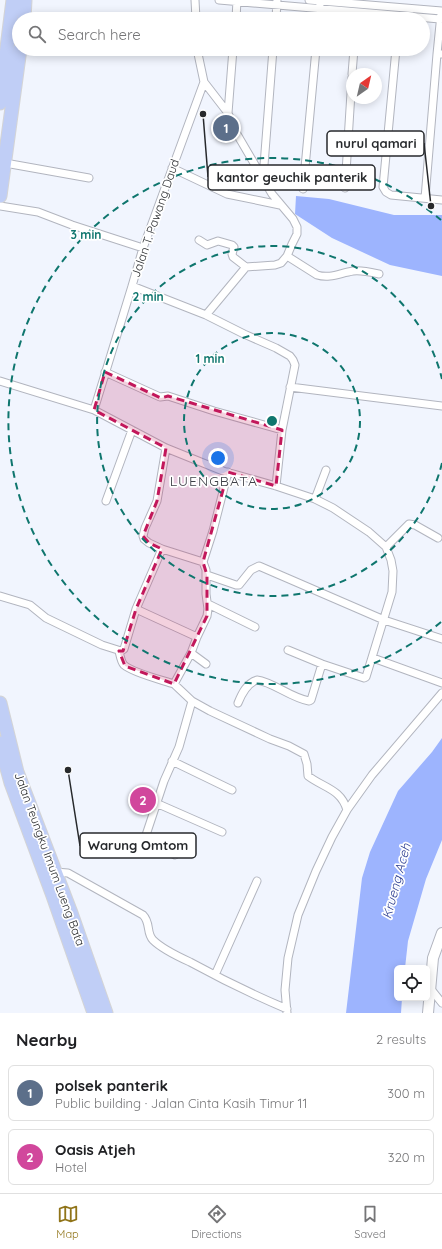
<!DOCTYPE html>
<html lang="en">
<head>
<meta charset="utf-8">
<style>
	body { margin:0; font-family:Quicksand,sans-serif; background:#f6f6f6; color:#202124 }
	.controls { position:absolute; right:12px; bottom:12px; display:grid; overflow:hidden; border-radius:6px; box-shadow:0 2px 10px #0003 }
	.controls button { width:36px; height:36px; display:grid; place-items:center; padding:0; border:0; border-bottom:1px solid #e0e0e0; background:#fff; color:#202124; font:20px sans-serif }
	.compass { position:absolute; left:346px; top:68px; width:36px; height:36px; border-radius:50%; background:#fff; box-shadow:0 2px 10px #0003; rotate:34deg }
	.you { position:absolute; left:218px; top:458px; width:14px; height:14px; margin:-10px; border:3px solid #fff; border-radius:50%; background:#1a73e8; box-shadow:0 0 0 6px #1a73e833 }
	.badge { display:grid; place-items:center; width:26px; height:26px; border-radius:50%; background:#907419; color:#fff; font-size:13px; font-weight:700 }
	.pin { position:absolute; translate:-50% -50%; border:2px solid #fff; box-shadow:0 1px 4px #0006 }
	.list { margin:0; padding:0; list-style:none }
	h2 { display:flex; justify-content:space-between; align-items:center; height:52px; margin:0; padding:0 16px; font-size:17px }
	h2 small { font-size:13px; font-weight:400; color:#757577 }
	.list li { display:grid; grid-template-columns:26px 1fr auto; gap:12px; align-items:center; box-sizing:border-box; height:56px; margin:0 8px 8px; padding:0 8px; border:1px solid #e0e0e0; border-radius:6px }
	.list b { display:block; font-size:15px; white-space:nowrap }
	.list p { margin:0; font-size:13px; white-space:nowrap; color:#757577 }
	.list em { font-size:13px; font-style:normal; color:#757577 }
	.icon { flex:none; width:22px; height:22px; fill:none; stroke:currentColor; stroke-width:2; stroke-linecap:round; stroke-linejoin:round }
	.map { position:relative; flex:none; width:442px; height:1013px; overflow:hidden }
	.search { position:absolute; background:#fff; box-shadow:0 2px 10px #0003; left:12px; right:12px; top:12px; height:44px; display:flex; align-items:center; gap:10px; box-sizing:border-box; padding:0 14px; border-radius:22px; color:#757577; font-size:15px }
	.sheet { height:180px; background:#fff }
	nav { display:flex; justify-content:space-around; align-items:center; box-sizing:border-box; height:56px; border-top:1px solid #e0e0e0; background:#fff; font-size:11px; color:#757577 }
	nav a { display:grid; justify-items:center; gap:2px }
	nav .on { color:#907419 }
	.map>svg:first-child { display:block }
</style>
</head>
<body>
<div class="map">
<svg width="442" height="1013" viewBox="0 0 442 1013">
	<rect width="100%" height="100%" fill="#f1f5fe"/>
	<!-- water -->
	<path fill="#9db4fe" d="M296,196L329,199L394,215H442V276L390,265L332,238L295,214Z
		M442,738V840L426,879L408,941L405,968H397V998H402L401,1013H346L362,878L370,852L398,791L432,752Z"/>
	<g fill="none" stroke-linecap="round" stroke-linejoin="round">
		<!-- street casing -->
		<g stroke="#b2b5bf" stroke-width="9">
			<path id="street" d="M195,0L196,19
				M219,0L440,19
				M309,0L442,11
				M441,14L437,54H442
				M236,19L237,0
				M276,19L277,0
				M319,19L320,4
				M187,49L197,51
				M396,49L383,187L386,192L391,195L442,200
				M352,74L354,49
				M204,82L228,113L234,129L272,194L293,219L297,227V234L292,244L287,256L281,263L275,265L246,267L206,315
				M228,113L233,49
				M5,163L89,178
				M172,168L227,194L280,205
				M263,178L273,49
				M345,188L352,77
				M303,189L316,49
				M425,198L437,54
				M0,206L38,212L72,225L143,248
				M199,240L207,245L218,241L232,245L234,247L232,254L233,257L246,267
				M287,256L317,275C330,279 340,273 353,271C362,270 370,272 379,274
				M132,286L206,315L244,334L276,348L290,356L293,360L295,365L282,430L276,486
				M105,372L160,397L168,396L214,411L282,430
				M0,381L94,410L166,448L223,471L276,486L315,499L333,508L369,532L386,547L391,560L393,571L392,592L366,677L364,678L322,664L288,650
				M290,387L442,406
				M94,410L132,286L143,248L204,82L197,49
				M315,499L326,470
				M106,501L132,430
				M386,547L409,524L415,525L438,538
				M162,549L149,543L144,539L143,536L145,528L157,501L166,448
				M203,562L213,531L228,472
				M207,575L236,585H239L251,570L259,566L384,620L442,639
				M0,596L30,605L46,618L102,645L121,651L124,649L136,609L162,549L203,562L206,570V594L208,609L207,616L197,637L136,609
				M208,604L255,627
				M197,637L191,653L206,664
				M119,651C120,655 121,662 124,665C133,673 162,680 174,684
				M191,653L174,684L192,701L210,711L270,739L289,746L304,754L307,764L308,776C324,788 341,789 347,810
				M373,658L442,683
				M238,703C242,693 247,683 257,680C273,682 291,698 309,701L311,700L322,664
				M172,761L232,790
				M156,803L222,832
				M175,855L145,838L164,781L179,747L192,701
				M55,872L68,873L143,915C151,923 146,933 153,940C161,948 179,957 190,962C221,979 254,995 287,1009
				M215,975L257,881
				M430,988L442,1003
				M287,1013L285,990L288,958L298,915L316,871L332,837L347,810L372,775L442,693"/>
		</g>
		<!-- secondary casing -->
		<g stroke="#b2b5bf" stroke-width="12">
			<path id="secondary" d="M428,1013L433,958L442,933"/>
		</g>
		<!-- highway casing -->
		<g stroke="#d4d4d5" stroke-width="15">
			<path id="highway" d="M24,19L25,0
				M0,103L13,0
				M0,196L20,49
				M0,703L17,772L71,913L106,1013
				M0,743L11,783L53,896L94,1013"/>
		</g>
		<!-- street -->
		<use href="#street" stroke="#fff" stroke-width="7"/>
		<!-- secondary -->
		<use href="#secondary" stroke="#fff" stroke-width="10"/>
		<!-- highway -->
		<use href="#highway" stroke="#c0cef6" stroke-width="13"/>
	</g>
	<!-- marked area -->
	<path fill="#c2185b" fill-opacity="0.2" stroke="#c2185b" stroke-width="3" stroke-dasharray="8 5" stroke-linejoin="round" d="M105,372L161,398L168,396L282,430L276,486L228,472L203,562L207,575V616L174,684L125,666L119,651H123L136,609L162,549L149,543L143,536L157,501L166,448L94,410Z"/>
	<!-- distance rings -->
	<g fill="none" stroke="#0f766e" stroke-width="2" stroke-dasharray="7 5">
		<circle cx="272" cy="421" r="88"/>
		<path d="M442 463A175 175 0 1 1 442 379"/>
		<path d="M441 622A263 263 0 1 1 441 220"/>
	</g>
	<g text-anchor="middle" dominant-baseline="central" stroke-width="3.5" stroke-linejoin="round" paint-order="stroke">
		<!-- street labels -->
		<g font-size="12" fill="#27292c" stroke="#fff">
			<text transform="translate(155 218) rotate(-71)">Jalan T. Pawang Daud</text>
			<text transform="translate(50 859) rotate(70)">Jalan Teungku Imum Lueng Bata</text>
		</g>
		<!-- water labels -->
		<g font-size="13" font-style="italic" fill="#2b3c90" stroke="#fff">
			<text transform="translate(396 881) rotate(-75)">Krueng Aceh</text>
		</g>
		<!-- quarter labels -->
		<g font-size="14" letter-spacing="1" fill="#3d3f47" stroke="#fff">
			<text x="214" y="481">LUENGBATA</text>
		</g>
	</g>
	<circle cx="272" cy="421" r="6" fill="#0f766e" stroke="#fff" stroke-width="2"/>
	<g font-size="12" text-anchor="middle" font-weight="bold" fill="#0f766e" stroke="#fff" stroke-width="3.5" stroke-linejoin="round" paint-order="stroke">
		<text x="86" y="239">3 min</text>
		<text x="148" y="301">2 min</text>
		<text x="210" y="363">1 min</text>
	</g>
	<!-- callouts -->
	<path fill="none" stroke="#27292c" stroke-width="1.5" d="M431 206L424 143M203 114L208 177M68 770L80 846"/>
	<g fill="#27292c" stroke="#fff" stroke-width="1.5">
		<circle cx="431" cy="206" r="4"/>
		<circle cx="203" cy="114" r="4"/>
		<circle cx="68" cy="770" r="4"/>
	</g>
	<g fill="#fff" stroke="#27292c" stroke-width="1.5">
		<rect x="327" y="131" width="97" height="25" rx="4"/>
		<rect x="208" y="165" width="167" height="25" rx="4"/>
		<rect x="80" y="833" width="116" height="25" rx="4"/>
	</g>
	<g font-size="13" text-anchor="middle" font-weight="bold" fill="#27292c">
		<text x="376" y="148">nurul qamari</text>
		<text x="292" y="182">kantor geuchik panterik</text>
		<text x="138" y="850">Warung Omtom</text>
	</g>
</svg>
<div class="controls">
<button><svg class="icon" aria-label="locate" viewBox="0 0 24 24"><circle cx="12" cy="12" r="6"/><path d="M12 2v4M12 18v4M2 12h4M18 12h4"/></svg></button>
</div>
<svg class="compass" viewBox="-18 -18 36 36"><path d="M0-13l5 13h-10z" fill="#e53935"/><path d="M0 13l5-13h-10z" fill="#757577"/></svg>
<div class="you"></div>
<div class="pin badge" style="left:226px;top:128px;background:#5c6f8a">1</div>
<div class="pin badge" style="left:143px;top:800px;background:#d1479c">2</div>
<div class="search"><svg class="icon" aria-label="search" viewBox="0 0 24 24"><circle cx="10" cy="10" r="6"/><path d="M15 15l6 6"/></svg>Search here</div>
</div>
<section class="sheet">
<h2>Nearby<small>2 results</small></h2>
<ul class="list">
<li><span class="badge" style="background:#5c6f8a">1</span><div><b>polsek panterik</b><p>Public building · Jalan Cinta Kasih Timur 11</p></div><em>300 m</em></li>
<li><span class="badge" style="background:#d1479c">2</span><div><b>Oasis Atjeh</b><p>Hotel</p></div><em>320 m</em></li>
</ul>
</section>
<nav>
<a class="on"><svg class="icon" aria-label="map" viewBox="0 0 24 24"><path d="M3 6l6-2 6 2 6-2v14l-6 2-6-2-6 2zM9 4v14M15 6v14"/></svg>Map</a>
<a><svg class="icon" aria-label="directions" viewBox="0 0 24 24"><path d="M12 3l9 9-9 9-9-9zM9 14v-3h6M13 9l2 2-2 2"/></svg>Directions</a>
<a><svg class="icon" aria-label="saved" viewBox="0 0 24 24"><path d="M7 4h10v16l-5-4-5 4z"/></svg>Saved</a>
</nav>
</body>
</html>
